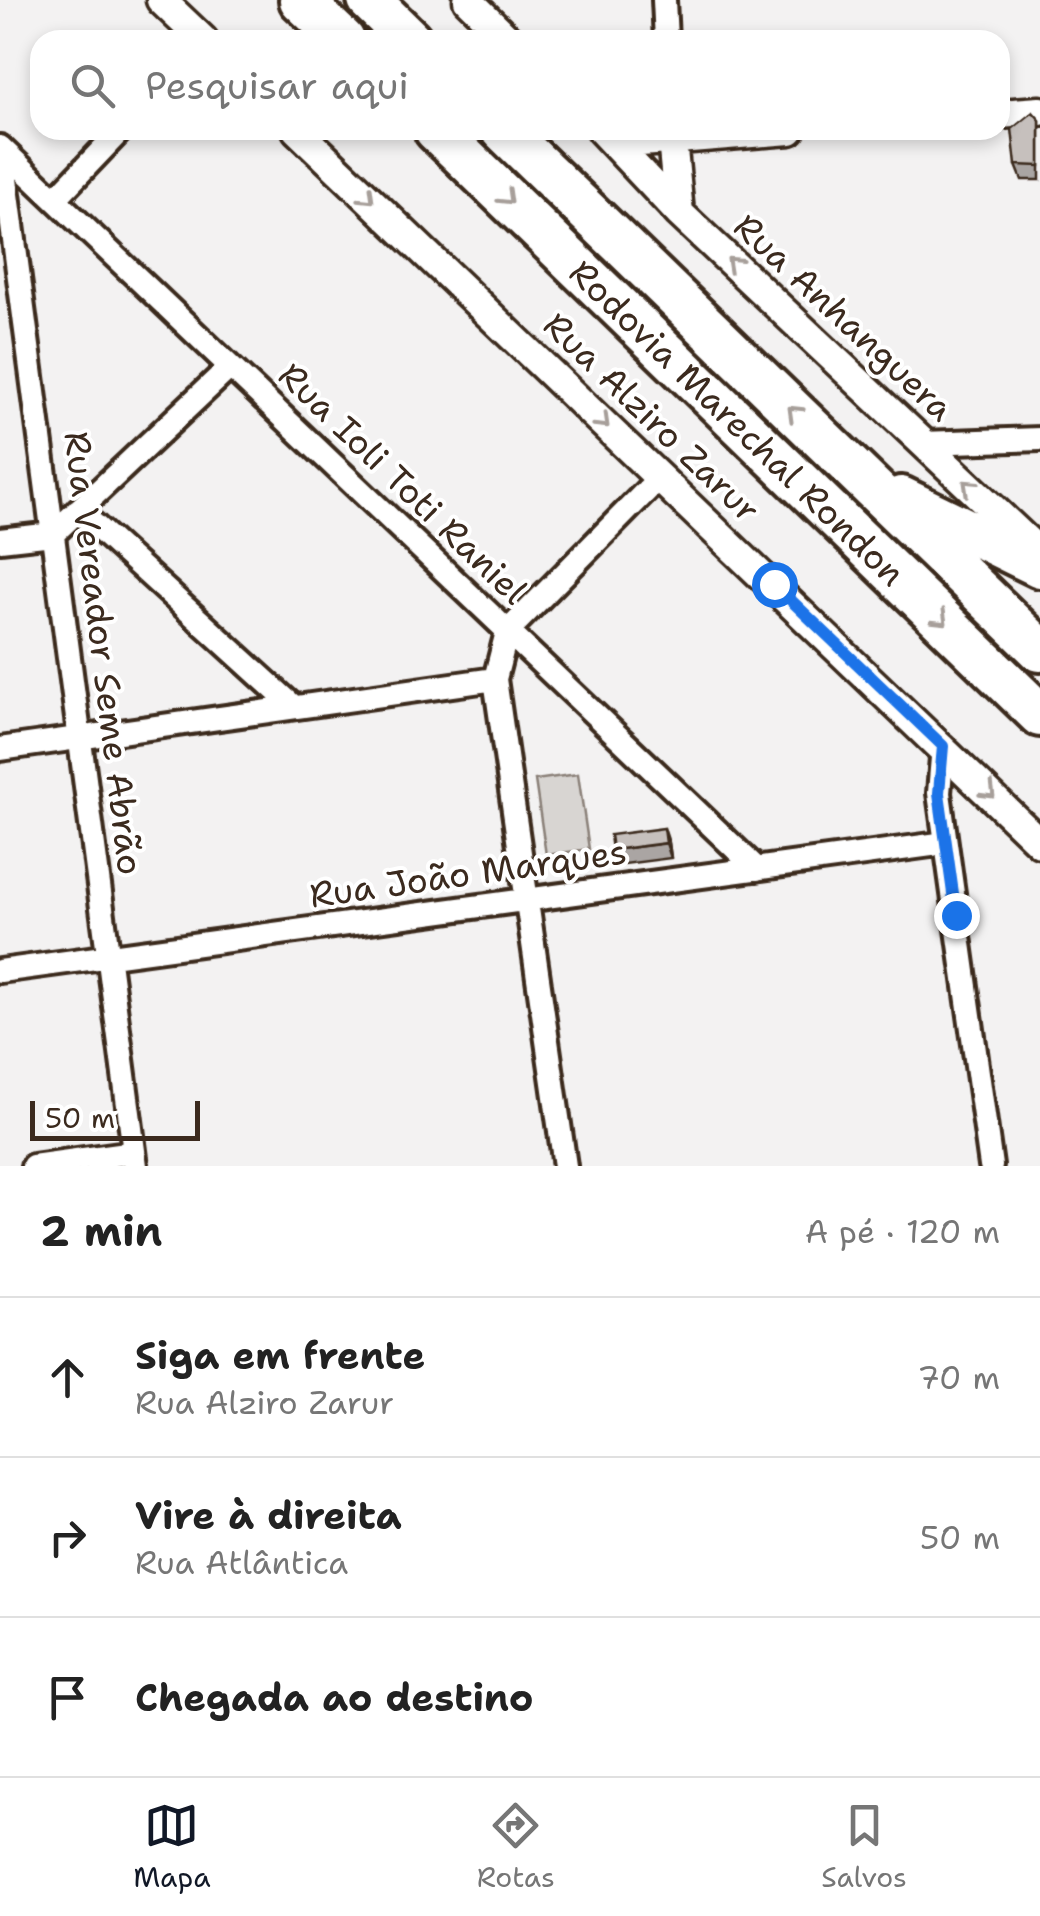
<!DOCTYPE html>
<html lang="pt">
<head>
<meta charset="utf-8">
<style>
	body { margin:0; font-family:"Shantell Sans",sans-serif; background:#f6f6f6; color:#222 }
	.scale { position:absolute; left:30px; bottom:25px; width:170px; box-sizing:border-box; padding-left:10px; border:5px solid #3b2a1e; border-top:0; font-size:28px; line-height:35px; white-space:nowrap; color:#3b2a1e; -webkit-text-stroke:8px #fff; paint-order:stroke }
	.stop { position:absolute; width:30px; height:30px; margin:-22px; border:8px solid #1a73e8; border-radius:50%; background:#fff }
	.stop.end { background:#1a73e8; border-color:#fff; box-shadow:0 2px 10px #0008 }
	.list { margin:0; padding:0; list-style:none }
	h2 { display:flex; justify-content:space-between; align-items:center; height:130px; margin:0; padding:0 40px; font-size:42px }
	h2 small { font-size:32px; font-weight:400; color:#767676 }
	.list li { display:grid; grid-template-columns:65px 1fr auto; gap:30px; align-items:center; box-sizing:border-box; height:160px; padding:0 40px; border-top:2px solid #e0e0e0 }
	.list b { display:block; font-size:38px; white-space:nowrap }
	.list p { margin:0; font-size:32px; white-space:nowrap; color:#767676 }
	.list em { font-size:32px; font-style:normal; color:#767676 }
	.icon { flex:none; width:55px; height:55px; fill:none; stroke:currentColor; stroke-width:2; stroke-linecap:round; stroke-linejoin:round }
	.map { position:relative; flex:none; width:1040px; height:1166px; overflow:hidden }
	.search { position:absolute; background:#fff; box-shadow:0 5px 15px #0003; left:30px; right:30px; top:30px; height:110px; display:flex; align-items:center; gap:25px; box-sizing:border-box; padding:0 35px; border-radius:30px; color:#767676; font-size:38px }
	.sheet { height:610px; background:#fff }
	nav { display:flex; justify-content:space-around; align-items:center; box-sizing:border-box; height:140px; border-top:2px solid #e0e0e0; background:#fff; font-size:28px; color:#767676 }
	nav a { display:grid; justify-items:center; gap:5px }
	nav .on { color:#111827 }
	.map>svg:first-child { display:block }
</style>
</head>
<body>
<div class="map">
<svg width="1040" height="1166" viewBox="0 0 1040 1166">
	<rect width="100%" height="100%" fill="#f3f2f2"/>
	<filter id="ink" filterUnits="userSpaceOnUse"><feTurbulence type="fractalNoise" baseFrequency=".01" numOctaves="2"/><feDisplacementMap in="SourceGraphic" scale="20" xChannelSelector="R" yChannelSelector="G"/><feConvolveMatrix kernelMatrix="1 2 1 2 8 2 1 2 1" color-interpolation-filters="sRGB"/></filter>
	<g filter="url(#ink)">
		<!-- green -->
		<path fill="#d8d5d2" stroke="#8a8078" stroke-width="2.5" d="M578,774L589,849L546,855L535,780Z"/>
		<g fill="none" stroke-linecap="round" stroke-linejoin="round">
			<!-- minor casing -->
			<g stroke="#3b2a1e" stroke-width="30">
				<path id="minor" d="M664,0L666,40
					M0,147L757,869
					M2,149L136,1166
					M55,199L121,130
					M923,443L1040,439
					M78,510L294,707
					M0,540L53,534L230,367
					M943,746L939,793L991,1166
					M0,749L495,679
					M0,971L946,843
					M33,1166L134,1152
					M565,1166L495,679L507,632L660,477"/>
			</g>
			<!-- tertiary casing -->
			<g stroke="#3b2a1e" stroke-width="35">
				<path id="tertiary" d="M161,0L203,40
					M468,0L509,40
					M1000,114L1040,111
					M297,130L1040,843
					M601,130L679,213L1040,553
					M672,139L679,213
					M616,144L790,130"/>
			</g>
			<!-- motorway casing -->
			<g stroke="#3b2a1e" stroke-width="50">
				<g id="motorway">
					<path d="M301,0L343,40"/>
					<path d="M369,0L410,40"/>
					<path id="s1" d="M436,130L1040,715"/>
					<path d="M503,130L1040,650"/>
					<path d="M901,498L1040,566"/>
				</g>
			</g>
			<!-- minor -->
			<use href="#minor" stroke="#fff" stroke-width="22"/>
			<!-- tertiary -->
			<use href="#tertiary" stroke="#fff" stroke-width="28"/>
			<!-- motorway -->
			<use href="#motorway" stroke="#fff" stroke-width="42"/>
		</g>
		<!-- wall -->
		<path fill="#aaa5a3" stroke="#3b2a1e" stroke-width="2.5" d="M1040,120V180H1022L1016,165Z
			M669,843L671,858L617,865L612,850Z"/>
		<!-- shaded-wall -->
		<path fill="#8b8684" stroke="#3b2a1e" stroke-width="2.5" d="M664,828L669,843L671,858L666,843Z"/>
		<!-- building -->
		<path fill="#c6c0bd" stroke="#3b2a1e" stroke-width="2.5" d="M1033,112L1040,120V166L1016,165L1012,129Z
			M664,828L666,843L612,850L610,835Z"/>
		<!-- one-way arrows -->
		<defs><path id="oneway-chevron" d="M-2-3.5L2.5 0L-2 3.5" fill="none" stroke-width="1.6" stroke-linecap="round" stroke-linejoin="round" transform="scale(2.5)"/></defs>
		<g stroke="#a79f9a">
			<use href="#oneway-chevron" transform="translate(368 197) rotate(44)"/>
			<use href="#oneway-chevron" transform="translate(507 198) rotate(44)"/>
			<use href="#oneway-chevron" transform="translate(733 263) rotate(-137)"/>
			<use href="#oneway-chevron" transform="translate(794 412) rotate(-136)"/>
			<use href="#oneway-chevron" transform="translate(603 422) rotate(44)"/>
			<use href="#oneway-chevron" transform="translate(969 486) rotate(-137)"/>
			<use href="#oneway-chevron" transform="translate(941 619) rotate(44)"/>
			<use href="#oneway-chevron" transform="translate(989 792) rotate(45)"/>
		</g>
	</g>
	<g fill="none" stroke-linecap="round" stroke-linejoin="round" filter="url(#ink)">
		<!-- route -->
		<path stroke="#1a73e8" stroke-width="12" d="M774,584L943,746L939,793L956,915"/>
	</g>
	<g text-anchor="middle" dominant-baseline="central" stroke-width="8" stroke-linejoin="round" paint-order="stroke">
		<!-- street labels -->
		<g font-size="35" fill="#3b2a1e" stroke="#fff">
			<text transform="translate(844 317) rotate(43)">Rua Anhanguera</text>
			<text transform="translate(652 417) rotate(44)">Rua Alziro Zarur</text>
			<text stroke="none"><textPath href="#s1" startOffset="420">Rodovia Marechal Rondon</textPath></text>
			<text transform="translate(403 483) rotate(44)">Rua Ioli Toti Raniel</text>
			<text transform="translate(104 653) rotate(83)">Rua Vereador Seme Abrão</text>
			<text transform="translate(468 873) rotate(-8)">Rua João Marques</text>
		</g>
	</g>
</svg>
<div class="scale">50 m</div>
<div class="stop" style="left:774px;top:584px"></div>
<div class="stop end" style="left:956px;top:915px"></div>
<div class="search"><svg class="icon" aria-label="search" viewBox="0 0 24 24"><circle cx="10" cy="10" r="6"/><path d="M15 15l6 6"/></svg>Pesquisar aqui</div>
</div>
<section class="sheet">
<h2>2 min<small>A pé · 120 m</small></h2>
<ul class="list">
<li><svg class="icon" aria-label="ahead" viewBox="0 0 24 24"><path d="M12 20V5M6 11l6-6 6 6"/></svg><div><b>Siga em frente</b><p>Rua Alziro Zarur</p></div><em>70 m</em></li>
<li><svg class="icon" aria-label="right" viewBox="0 0 24 24"><path d="M7 20v-9h11M14 6l5 5-5 5"/></svg><div><b>Vire à direita</b><p>Rua Atlântica</p></div><em>50 m</em></li>
<li><svg class="icon" aria-label="arrive" viewBox="0 0 24 24"><path d="M6 21V4h12l-3 4 3 4H6"/></svg><div><b>Chegada ao destino</b></div></li>
</ul>
</section>
<nav>
<a class="on"><svg class="icon" aria-label="map" viewBox="0 0 24 24"><path d="M3 6l6-2 6 2 6-2v14l-6 2-6-2-6 2zM9 4v14M15 6v14"/></svg>Mapa</a>
<a><svg class="icon" aria-label="directions" viewBox="0 0 24 24"><path d="M12 3l9 9-9 9-9-9zM9 14v-3h6M13 9l2 2-2 2"/></svg>Rotas</a>
<a><svg class="icon" aria-label="saved" viewBox="0 0 24 24"><path d="M7 4h10v16l-5-4-5 4z"/></svg>Salvos</a>
</nav>
</body>
</html>
